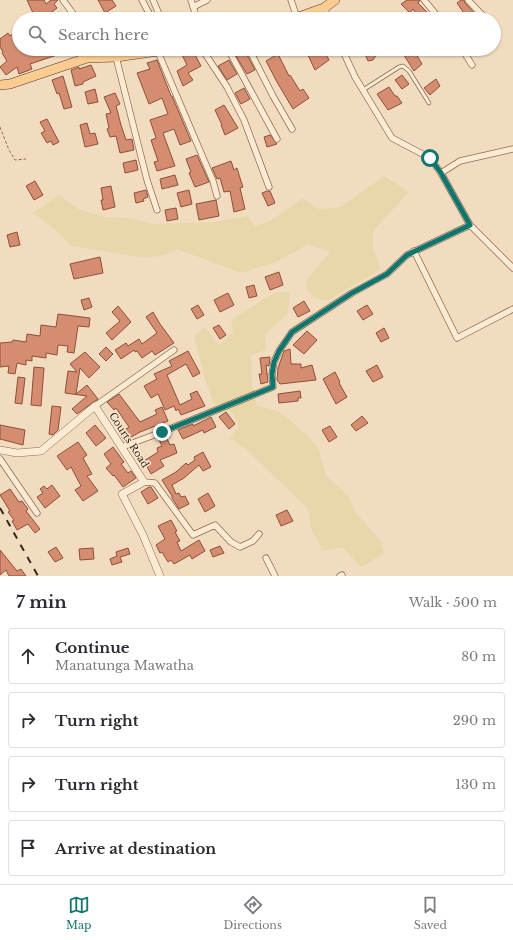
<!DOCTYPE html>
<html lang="en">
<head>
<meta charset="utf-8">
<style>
	body { margin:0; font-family:"Libre Baskerville",serif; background:#f7f7f7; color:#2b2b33 }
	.stop { position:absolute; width:12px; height:12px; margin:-9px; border:3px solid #0f766e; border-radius:50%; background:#fff }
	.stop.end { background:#0f766e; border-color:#fff; box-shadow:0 1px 4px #0008 }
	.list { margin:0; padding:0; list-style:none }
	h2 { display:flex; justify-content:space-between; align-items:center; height:52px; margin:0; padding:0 16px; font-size:17px }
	h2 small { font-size:13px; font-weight:400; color:#7c7c81 }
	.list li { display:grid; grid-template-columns:26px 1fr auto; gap:12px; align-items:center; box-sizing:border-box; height:56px; margin:0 8px 8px; padding:0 8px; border:1px solid #e1e1e2; border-radius:4px }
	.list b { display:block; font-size:15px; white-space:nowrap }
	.list p { margin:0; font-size:13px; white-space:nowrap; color:#7c7c81 }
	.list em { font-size:13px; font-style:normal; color:#7c7c81 }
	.icon { flex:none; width:22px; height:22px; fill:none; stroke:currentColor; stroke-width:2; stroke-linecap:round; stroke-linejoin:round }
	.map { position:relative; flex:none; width:513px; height:576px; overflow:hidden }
	.search { position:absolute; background:#fff; box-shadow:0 1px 3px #0004; left:12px; right:12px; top:12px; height:44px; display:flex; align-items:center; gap:10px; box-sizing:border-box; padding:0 14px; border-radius:22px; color:#7c7c81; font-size:15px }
	.sheet { height:308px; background:#fff }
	nav { display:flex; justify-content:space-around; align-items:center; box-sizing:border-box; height:56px; border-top:1px solid #e1e1e2; background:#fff; font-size:11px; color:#7c7c81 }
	nav a { display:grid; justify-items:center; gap:2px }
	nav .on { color:#0f766e }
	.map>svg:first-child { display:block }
</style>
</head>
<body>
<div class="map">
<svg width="513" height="576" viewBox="0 0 513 576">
	<rect width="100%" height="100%" fill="#f2dcbf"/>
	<!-- farmland -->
	<path fill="#e9d7ab" d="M384,176L409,192L373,231V248L381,269L329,300H320L307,291L306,281L330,252L308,244L276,262L241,273L177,249L166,255L146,258L71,246L57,231L33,213L59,195L78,209L104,217L130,218L153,224L213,222L248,216L255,226L270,221L303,198L318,209L341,207Z
		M290,292L288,313L265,334L266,350L251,355L252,386L257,405L280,412L305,433L318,448L326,475L349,497L355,512L381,541L384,553L361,567L342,547L323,551L311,529L308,509L245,448L229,438L239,426L233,414L213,402L205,380L194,336L205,327L219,345L233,332L231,320L274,293Z"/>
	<!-- building -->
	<path fill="#d48d71" stroke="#8f4f38" d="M27,0H44L46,4L51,0H58L54,4L57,8L43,19H32L30,15L33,13Z
		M98,0H112L116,6L105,13Z
		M407,0H420L418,3L427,12L420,19L413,9L410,13L401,4Z
		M461,0H464L465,3L475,14L469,19H468L457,3Z
		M19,29V49H77L64,54L63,53L30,64L32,69L19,74L17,67L6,75L0,67L7,61L2,53L3,52L0,47V39L8,33L10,36Z
		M192,49L201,66L188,73L193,80L183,86L177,71L187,65L182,55Z
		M309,49H323L329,60L315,70L306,51Z
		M363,49H375L377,54L373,60L368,61Z
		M400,49H413L422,64L414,71Z
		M245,51L255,70L247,74L236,56Z
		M278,54L289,76L290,75L300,91L303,89L309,98L293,109L277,82L266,61Z
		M157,60L171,96H172L191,141L180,145L174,129L163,133L175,166L157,171L154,162L158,161L151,140L156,138L150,120L168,114L162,98L149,104L137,73L150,69L147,63Z
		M229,60L237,74L227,80L218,66Z
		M91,65L96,76L83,82V84L75,86L71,70L79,67V69Z
		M402,75L409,84L402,89L395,80Z
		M63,76L72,107L64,109L59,93L57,94L52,80Z
		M436,79L440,86L430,95L424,88Z
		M389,87L395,96H397L402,103L388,110L377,94Z
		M244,88L250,99L241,104L235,93Z
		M95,89L98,102L88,104L85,92Z
		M115,93L120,104L116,106L121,125L126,140L132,139L134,150L120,153L116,136L110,137L107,129L109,128L106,114L111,113L104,97Z
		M224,105L238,128L225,135L221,125H222L215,110Z
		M47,119L59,142L53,145L51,141L47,143L41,133L45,131L40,122Z
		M87,123L90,134L95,133L98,144L85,147L80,125Z
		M270,135L277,144L267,147L264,137Z
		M197,155L209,182L195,187L189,173L191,172L186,159Z
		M136,160L138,170L125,173L123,163Z
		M231,161L234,170L237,168L240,178L243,187L240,188L245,209L234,212L230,191L224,192L220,178L217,179L212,168Z
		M175,175L178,185L162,189L160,179Z
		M35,181L43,195L34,200L26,186Z
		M111,186L115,207L103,210L101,200H103L101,188Z
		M146,190L148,197L143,199L144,201L136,203L134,193Z
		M189,190L192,204L181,207L177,193Z
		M267,191H270L275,203L268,206L262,193Z
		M216,200L219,216L199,220L196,204Z
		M176,208L178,219L167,221L165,210Z
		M17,232L20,245L10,247L7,235Z
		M100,257L103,273L74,279L70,264Z
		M279,272L283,285L270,290L265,277Z
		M254,285L257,296L249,298L246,287Z
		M228,293L234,305L220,312L214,300Z
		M89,298L92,307L84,310L81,300Z
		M304,301L310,311L298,317L293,308Z
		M198,305L204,315L197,319L191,309Z
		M367,305L373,314L363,320L357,311Z
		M118,306L131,322L112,340L106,333L120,321L112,312Z
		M153,312L160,324L174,343L155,355L152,351L142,358L137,351L135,352L134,350L121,359L115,350L126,343L128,346L139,339L142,344L157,333L146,317Z
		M58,314L90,318L89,327L78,326L74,353L67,352L68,346L58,345L57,355L46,353V358L32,356V361L26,360V365L17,363L15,374L8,373L9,366L0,367V343L12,342L13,340L26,342L27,334L40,336L41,325L56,327Z
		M219,325L226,335L220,339L213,328Z
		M384,328L389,338L381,342L376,333Z
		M307,331L317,340L304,354L293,345Z
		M106,347L113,354L106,361L99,354Z
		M290,349L291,364H301V368L312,365L316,380L280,384L277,380L278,368L284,351Z
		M188,351L200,373L193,377L186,364L167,375L180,405L192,399L190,394L197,391L205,406L181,415L178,409L176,411L174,406L165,410L158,394L151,398L144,386L157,379L154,374L172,366L169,361Z
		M85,352L100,367L89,378L80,368L76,394L87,385L98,399L77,414L72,409L87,396L65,393L68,371L77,372L70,364Z
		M270,357L269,366L266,365L268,382L261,384L259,374H262L260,358Z
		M377,365L383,377L373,382L366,371Z
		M34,367L44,368L41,406L31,405Z
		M335,372L340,382L339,383L347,397L336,404L323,379Z
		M18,377L25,378L22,404L15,403Z
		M300,391L301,398H298V401L279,403L278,394Z
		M119,394L140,422L157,414L155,410L162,407L168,421L140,432L124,441L120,433L129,427L116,408L114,410L107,402Z
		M52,406L61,407L58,430L53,435L49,434Z
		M226,412L235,424L229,429L219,417Z
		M362,416L368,423L356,431L351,425Z
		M211,417L216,427L204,433L203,430L183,439L178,430L193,424V426Z
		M0,425L25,430L23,445L0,439Z
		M95,425L106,438L96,446L86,433Z
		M330,426L337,437L329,442L322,430Z
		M166,437L170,445L174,444L177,453L160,460L164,466L151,474L144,461L158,452L157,448L162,446L159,440Z
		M78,442L87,455L83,458L92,474L87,476L98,491L83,501L75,490L81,486L71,467L67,470L57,456Z
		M113,447L124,462L121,464L128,473L131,471L136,478L123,487L114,475L113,476L106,468L111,464L104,454Z
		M203,452L211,467L203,471L199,465L184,478L172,485L176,494L179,493L181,497L185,496L189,504L179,509L172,498V496L162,480L176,472L186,463L188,465L195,460L194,457Z
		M52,485L60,496L45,508L37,497L43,493L40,489L44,486L47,489Z
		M149,487H151L158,498L148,504L141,492Z
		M10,489L19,502L22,501L28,509L26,511L40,529L35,533L28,524L17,530L12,521L14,520L8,512L10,511L0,495Z
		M208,493L215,506L205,512L198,499Z
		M287,510L293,521L281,526L276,515Z
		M171,520L177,531L175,532L180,541L177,542L181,551L199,540L205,551L192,559L190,555L174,564L171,560L168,562L162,552L160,553L156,545L165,539L158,526Z
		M220,546L224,553L213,557L210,550Z
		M56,547L63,558L55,562L48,552Z
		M93,548L94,559L80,560L79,549Z
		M128,548L130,554L120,557L122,562L112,565L110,559L117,556L116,552Z
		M0,550L17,571L21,569L26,576H9L6,570L0,575Z"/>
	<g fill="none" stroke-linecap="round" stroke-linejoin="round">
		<!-- service casing -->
		<g stroke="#8d6c55" stroke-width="4.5">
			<path id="service" d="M363,90L399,67L403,66L409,71L429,103"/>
		</g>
		<!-- minor casing -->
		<g stroke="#8d6c55" stroke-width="7">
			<path id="minor" d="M63,0L77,19
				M142,0L152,19
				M153,0L161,19
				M191,0L197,19
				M291,0L297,18
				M424,0L440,19
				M468,0L486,19
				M193,7L207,0
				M324,8L329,19
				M85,49L87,58
				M202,49L227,87L244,120L269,187
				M228,49L277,139
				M249,49L273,96L292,129
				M342,49L355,77L392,138L430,158L441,173L470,225L513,268
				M462,49L472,65
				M158,52L213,181L217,196
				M116,57L147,180L157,210
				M441,173L460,161L513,149
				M414,251L457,338L513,309
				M95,406L174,350
				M122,447L162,432L273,387L272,374L274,362L279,351L292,332L352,293L387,274L407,255L470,225
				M0,459L37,513
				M144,482L155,483L193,535L215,525L231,542L240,547L253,541L259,534
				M266,558L275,576
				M340,576L342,575"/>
		</g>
		<!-- tertiary casing -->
		<g stroke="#8d6c55" stroke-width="8">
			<path id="tertiary" d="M0,450L17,453L41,451L95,406L144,482L122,494L143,535L160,576"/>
		</g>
		<!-- primary casing -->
		<g stroke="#5a3a2a" stroke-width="10">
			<path id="primary" d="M293,19L324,8L335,0
				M0,85L10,84L87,58L116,57L172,49"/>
		</g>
		<!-- path -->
		<path stroke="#8d6c55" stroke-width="1" stroke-dasharray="3 2" stroke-linecap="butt" d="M0,127L9,150L15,160L26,159"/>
		<!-- service -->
		<use href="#service" stroke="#fcebd3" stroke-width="3"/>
		<!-- minor -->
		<use href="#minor" stroke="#fcebd3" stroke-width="5.5"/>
		<!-- tertiary -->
		<use href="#tertiary" stroke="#fcebd3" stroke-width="7"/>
		<!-- primary -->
		<use href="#primary" stroke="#facc92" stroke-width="9"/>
		<!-- rail -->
		<path stroke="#3b261b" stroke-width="2" stroke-dasharray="7 7" stroke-linecap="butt" d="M0,508L38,576"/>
	</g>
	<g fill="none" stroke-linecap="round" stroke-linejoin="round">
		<!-- route -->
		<path stroke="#0f766e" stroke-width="5" d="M162,432L273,387L272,374L274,362L279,351L292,332L352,293L387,274L407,255L470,225L441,173L430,158"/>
	</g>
	<g text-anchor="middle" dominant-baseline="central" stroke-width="3" stroke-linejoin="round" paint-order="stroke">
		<!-- street labels -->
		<g font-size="10" fill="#3b261b" stroke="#f9e7cf">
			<text transform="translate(129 440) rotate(57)">Courts Road</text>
		</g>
	</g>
</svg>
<div class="stop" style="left:430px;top:158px"></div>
<div class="stop end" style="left:162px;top:432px"></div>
<div class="search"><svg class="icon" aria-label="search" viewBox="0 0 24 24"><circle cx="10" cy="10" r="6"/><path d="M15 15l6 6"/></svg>Search here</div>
</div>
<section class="sheet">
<h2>7 min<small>Walk · 500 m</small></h2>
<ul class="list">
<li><svg class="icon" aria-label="ahead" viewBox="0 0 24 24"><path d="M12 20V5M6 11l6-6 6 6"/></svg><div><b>Continue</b><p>Manatunga Mawatha</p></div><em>80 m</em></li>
<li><svg class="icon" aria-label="right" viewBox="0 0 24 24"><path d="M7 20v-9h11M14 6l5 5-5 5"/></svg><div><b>Turn right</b></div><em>290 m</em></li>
<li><svg class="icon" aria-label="right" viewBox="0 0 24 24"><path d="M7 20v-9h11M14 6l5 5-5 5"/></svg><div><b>Turn right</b></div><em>130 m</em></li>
<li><svg class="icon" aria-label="arrive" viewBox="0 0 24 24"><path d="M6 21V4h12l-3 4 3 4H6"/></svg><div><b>Arrive at destination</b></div></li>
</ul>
</section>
<nav>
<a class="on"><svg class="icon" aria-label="map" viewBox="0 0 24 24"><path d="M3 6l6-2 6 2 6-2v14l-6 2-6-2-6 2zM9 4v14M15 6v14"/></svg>Map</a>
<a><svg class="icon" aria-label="directions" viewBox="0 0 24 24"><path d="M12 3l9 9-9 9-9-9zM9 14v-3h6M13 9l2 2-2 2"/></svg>Directions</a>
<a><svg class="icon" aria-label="saved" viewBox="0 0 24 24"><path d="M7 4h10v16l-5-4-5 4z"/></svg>Saved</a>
</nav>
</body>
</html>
